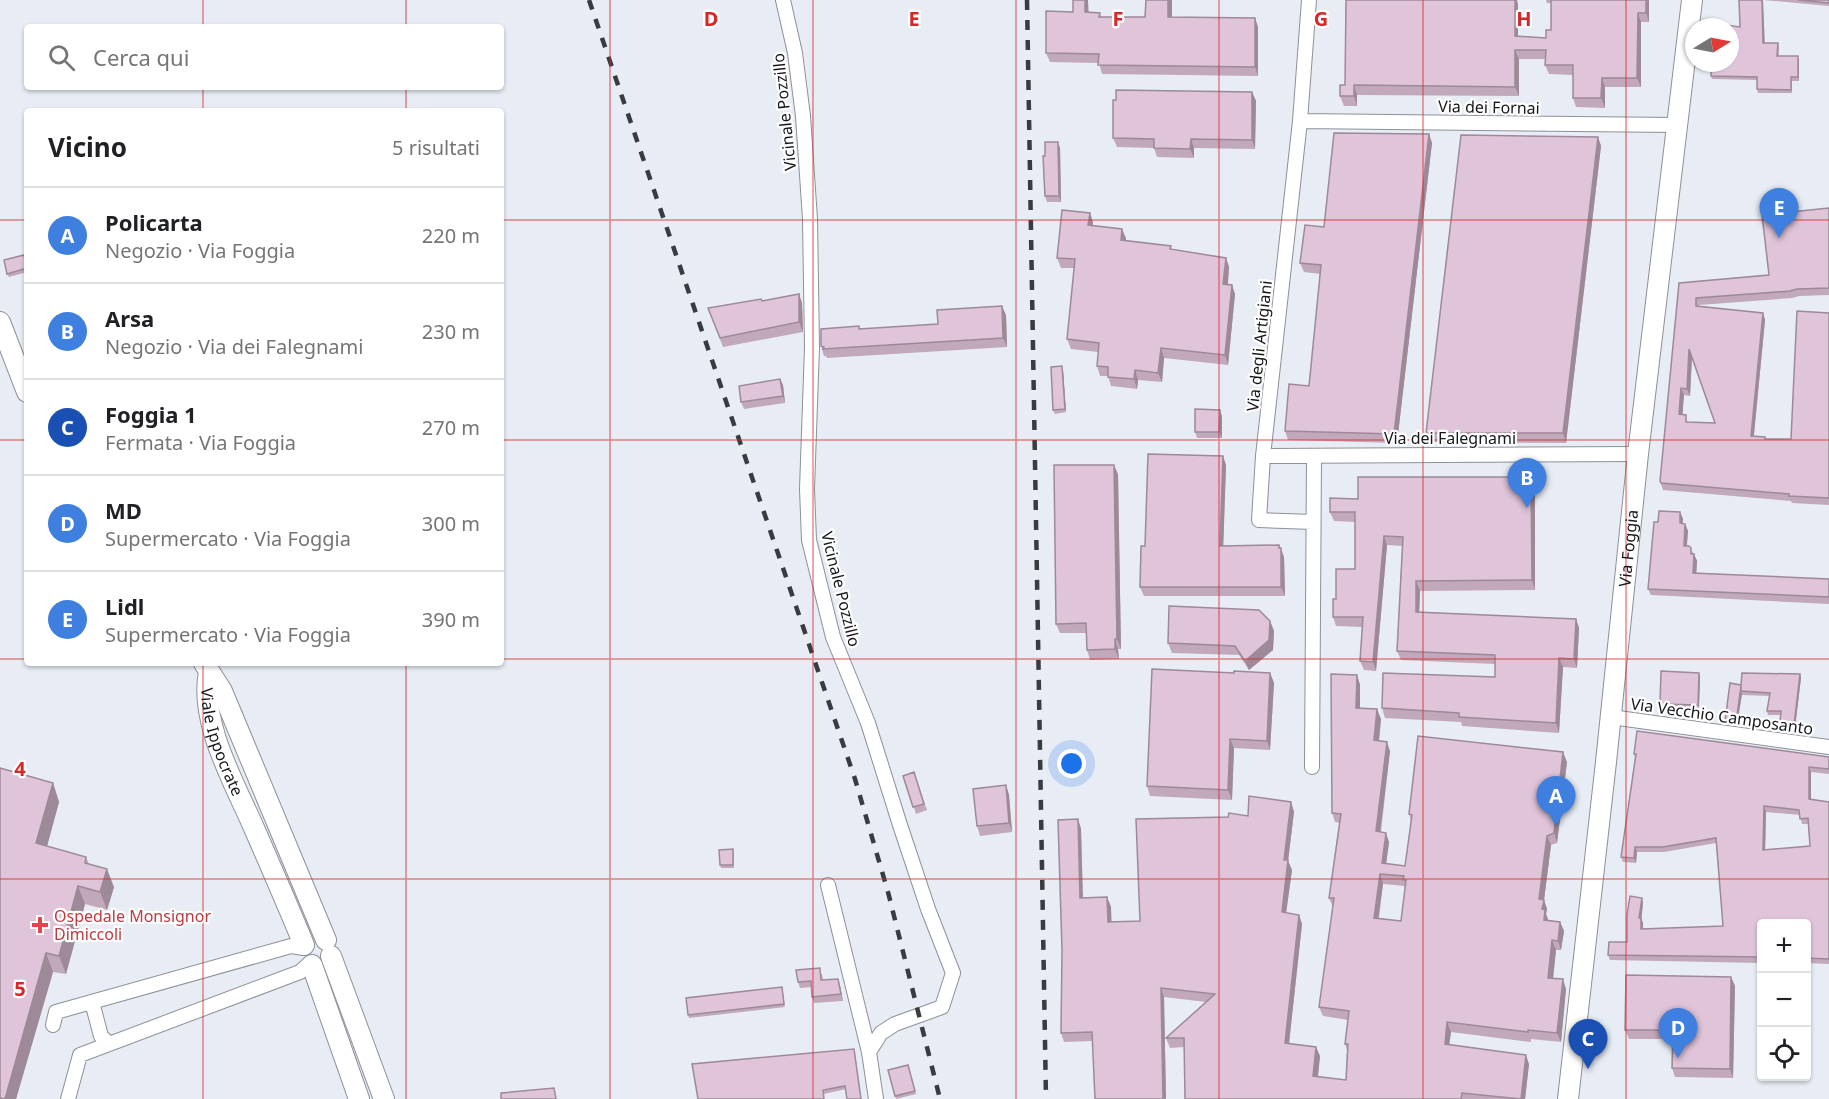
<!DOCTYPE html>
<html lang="it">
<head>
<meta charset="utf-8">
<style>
	body { margin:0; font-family:"Noto Sans",sans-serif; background:#f6f6f6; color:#202124 }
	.controls { position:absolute; right:18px; bottom:18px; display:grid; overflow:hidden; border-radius:6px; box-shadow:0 2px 4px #0004 }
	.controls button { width:54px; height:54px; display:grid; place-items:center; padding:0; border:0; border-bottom:2px solid #e0e0e0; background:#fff; color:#202124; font:30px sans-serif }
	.compass { position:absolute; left:1685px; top:18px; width:54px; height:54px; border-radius:50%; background:#fff; box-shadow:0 2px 4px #0004; rotate:80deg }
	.you { position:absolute; left:1072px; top:764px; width:21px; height:21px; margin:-15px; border:4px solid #fff; border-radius:50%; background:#1a73e8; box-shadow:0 0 0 9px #1a73e833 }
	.badge { display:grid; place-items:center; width:39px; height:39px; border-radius:50%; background:#0b8043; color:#fff; font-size:20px; font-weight:700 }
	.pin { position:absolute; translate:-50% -50px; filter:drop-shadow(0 2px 3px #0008) }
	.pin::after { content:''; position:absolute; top:32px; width:21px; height:18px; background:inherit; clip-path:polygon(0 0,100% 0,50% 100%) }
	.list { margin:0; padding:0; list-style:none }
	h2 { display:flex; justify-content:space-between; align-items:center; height:78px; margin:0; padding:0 24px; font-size:26px }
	h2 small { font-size:20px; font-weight:400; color:#757577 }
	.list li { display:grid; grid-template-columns:39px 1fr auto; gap:18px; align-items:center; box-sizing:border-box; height:96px; padding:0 24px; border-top:2px solid #e0e0e0 }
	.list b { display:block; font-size:22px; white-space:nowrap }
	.list p { margin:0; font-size:20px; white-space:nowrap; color:#757577 }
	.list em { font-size:20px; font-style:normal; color:#757577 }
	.icon { flex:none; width:33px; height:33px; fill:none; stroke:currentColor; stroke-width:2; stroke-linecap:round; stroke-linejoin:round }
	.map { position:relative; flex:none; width:1829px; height:1099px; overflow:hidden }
	.search { position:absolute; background:#fff; box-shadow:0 2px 4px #0004; left:24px; top:24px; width:480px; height:66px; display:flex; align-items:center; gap:15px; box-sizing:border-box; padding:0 21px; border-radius:6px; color:#757577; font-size:22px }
	.panel { position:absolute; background:#fff; box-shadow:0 2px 4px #0004; left:24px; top:108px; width:480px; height:558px; border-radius:6px }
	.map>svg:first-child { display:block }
</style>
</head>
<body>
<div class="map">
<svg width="1829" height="1099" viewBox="0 0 1829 1099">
	<rect width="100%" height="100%" fill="#e8edf5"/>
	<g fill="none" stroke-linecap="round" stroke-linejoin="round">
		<!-- street casing -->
		<g stroke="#8c9098" stroke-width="16">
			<path id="street" d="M783,0L795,53L803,116L810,219L812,347L807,489L809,540L833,637L868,723L900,825L928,909L953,973L942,1007L895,1024L881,1033L869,1052
				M1309,0L1300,121L1263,456L1259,520L1313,522
				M1300,121L1677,125
				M1263,456L1638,454
				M1611,717L1829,747
				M1312,767L1314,456
				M828,885L869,1052L876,1099
				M92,1002L101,1036L109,1044
				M53,1025L56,1012L291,946L304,948
				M68,1099L80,1055L300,972L310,963"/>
		</g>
		<!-- secondary casing -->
		<g stroke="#8c9098" stroke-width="22">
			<g id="secondary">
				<path d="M0,322L27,392"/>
				<path d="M204,663L222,691L326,940"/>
				<path id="s1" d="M209,672C199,722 234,782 254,828C271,867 288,906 304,945"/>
				<path d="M331,956L384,1099"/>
				<path d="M312,965L359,1099"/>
				<path id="s2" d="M1568,1099L1606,762L1638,454L1692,0"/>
			</g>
		</g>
		<!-- street -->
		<use href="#street" stroke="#fff" stroke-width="14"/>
		<!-- secondary -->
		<use href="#secondary" stroke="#fff" stroke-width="20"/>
		<!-- rail -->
		<path stroke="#383b3f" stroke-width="4.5" stroke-dasharray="10 10" stroke-linecap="butt" d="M589,0L855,779L888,892L940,1099
			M1027,0L1046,1099"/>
	</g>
	<!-- wall -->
	<path fill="#c1a9bb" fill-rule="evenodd" d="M1073,0H1088V12L1100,13L1101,17H1145L1146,0H1172V17L1255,18L1258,27V76L1102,74L1099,63L1050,62L1046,53L1073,12Z
		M1546,0H1649V22H1641V87H1605V108L1576,107L1573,98V75L1549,74L1545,65V59H1519V96L1357,95V106H1344L1340,96L1345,85L1518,4V37L1546,38L1551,30V3H1547Z
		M1739,0H1829V6L1763,0L1764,43H1778L1779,47V56L1799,60V81H1792V93H1758L1757,89V80L1712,79L1711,76L1740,27Z
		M1252,92L1256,101L1255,149L1194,148V158L1157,157L1154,148L1117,147L1113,138Z
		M1429,134L1432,143L1397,443L1288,440L1285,431L1309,386L1320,274L1304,272L1300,263L1324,227Z
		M1598,137L1601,146L1566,443L1429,442L1426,433Z
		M1060,148L1061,202H1047L1045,196Z
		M1829,208V295L1799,296L1792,298L1699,305V306L1763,313L1765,320L1754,436L1766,439H1791L1829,313V505L1792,503L1791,501L1663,490L1660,481L1679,283L1769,275ZM1692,356L1715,423L1688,422L1682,415L1684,395L1690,396Z
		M1093,222V226L1126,238V241L1172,250L1226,258L1229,267L1228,284L1235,294L1228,365L1164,358L1162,382L1138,380L1137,389L1111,386L1108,376H1100L1097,366L1098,352L1071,349L1067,339L1074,268H1061L1057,258Z
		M27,266V272L9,277L7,274Z
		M799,294L802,303L803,332L723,347L708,308L762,301Z
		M1006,315L1007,347L827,358L826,356H824L821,346L859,326L860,329L938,324Z
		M1062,366L1063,370L1066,412L1055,414L1053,410Z
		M780,379L783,385L785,403L744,409L741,402Z
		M1222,416V438H1197L1195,432Z
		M1223,456L1226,465L1223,546L1281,548L1284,557L1285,596H1144L1140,587L1145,546Z
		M1118,474L1121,649H1118L1119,659L1090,660L1087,650L1086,633H1060L1056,624Z
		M1535,486V590L1420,591L1419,612L1576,619L1579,628L1577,668L1563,667L1559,733L1462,726L1461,722L1385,718L1382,708L1495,677V664L1401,660L1397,651L1402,546L1387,545L1376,671L1364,670L1360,661L1362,627L1336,626L1333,617L1336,599L1355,569V522L1334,521L1330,512L1358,499Z
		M1680,512L1683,519L1682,524H1685L1688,531L1687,546L1694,554L1697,561L1696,573L1829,579V604L1651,595L1648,589L1658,522Z
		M1270,621L1274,631L1273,650L1249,670L1239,655L1172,653L1168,643Z
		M1234,673H1270L1274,683L1270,750L1234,748L1232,800L1150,796L1147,786Z
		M1800,674L1801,678L1795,728L1781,727L1780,723V715H1768L1767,711L1769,696L1742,695V694L1737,725L1726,724L1725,721L1741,685Z
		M1357,675L1360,685V708L1381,719L1379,741L1390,751L1381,832L1389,842L1386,864L1405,866L1411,821L1409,814L1567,762L1557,843L1551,845L1544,900L1547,909L1546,914L1548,920L1560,922L1564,931L1561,950H1556L1553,979L1566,989L1561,1042L1531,1039V1042L1451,1032L1449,1045L1529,1064L1525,1099H1185L1184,1047L1170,1048L1166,1038L1206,1002L1164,997L1166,1099H1095L1093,1041L1064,1042L1061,1033L1078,819L1081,829L1083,898L1107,897L1111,907V922L1140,921L1228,817L1248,816L1291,802L1294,812L1288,861L1292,870L1286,913L1299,915L1302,924L1289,1044L1320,1056L1318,1076L1346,1080L1347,1050L1345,1044L1348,1020L1323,1016L1319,1007L1333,907L1329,898L1339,823L1335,822L1332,813ZM1383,884L1405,886L1401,921L1379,918Z
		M1700,676L1699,708L1661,707L1660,704Z
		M1634,754L1829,757V774L1811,772V799L1829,802V964L1806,963V924H1761V963L1610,960L1608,955L1627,942L1643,903L1641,918L1643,923V929L1723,926L1716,843L1664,852H1637L1636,863L1623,862L1621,857L1635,758ZM1766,812L1800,815L1802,824H1808L1810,846L1765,850Z
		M0,768L53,783L59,802L47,846L86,857L89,864L114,887L107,910L85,904L66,974L53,972L16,1099H0Z
		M914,772L927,810L916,814L903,776Z
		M1006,785L1009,795L1012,832L980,836L977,826Z
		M733,849L734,853V868H721L720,865Z
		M822,974L823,980L840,986L843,1001L814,1003L812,997V987L800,988L798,982Z
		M1731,977L1735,986L1733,1078L1675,1077L1672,1068L1673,1039H1629L1625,1030Z
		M782,987L785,1007L689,1018L688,1015Z
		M855,1052L861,1099H847L846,1089L824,1094L698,1099Z
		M908,1065L916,1094L896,1099L888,1070Z"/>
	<!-- shaded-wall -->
	<path fill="#9d8998" d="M1085,0H1088L1089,22L1085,12Z
		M1168,0H1172V27L1168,17Z
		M1515,0H1517L1518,4V46L1515,36Z
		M1646,0H1649V22L1646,13Z
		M1762,0H1763L1765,47L1763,43Z
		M1638,13L1641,22V87L1637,78Z
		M1255,18L1258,27V76L1255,67Z
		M1515,50L1519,59V96L1515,87Z
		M1798,56L1799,60V81L1798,77Z
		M1602,78L1605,87V108L1601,98Z
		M1354,85L1357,95V106L1354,96Z
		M1252,92L1256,101L1255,149L1252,140Z
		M1429,134L1432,143L1397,443L1394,434Z
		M1598,137L1601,146L1566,443L1563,433Z
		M1191,139L1194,148V158L1190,149Z
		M1058,142L1060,148L1061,202L1059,196Z
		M1090,213L1093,222L1092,235L1088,225Z
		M1122,229L1126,238L1124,250L1121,240Z
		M1226,258L1229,267L1227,293L1223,284Z
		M1232,285L1235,294L1228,365L1225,355Z
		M799,294L802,303L803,332L799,322Z
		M1002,306L1006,315L1007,347L1003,338Z
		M1763,313L1765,320L1753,443L1751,436Z
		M1161,348L1164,358L1162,382L1158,373Z
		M1689,349L1692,356L1690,396L1687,389Z
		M1062,366L1063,370L1066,412L1065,409Z
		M1135,370L1138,380L1137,389L1134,379Z
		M780,379L783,385L785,403L783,396Z
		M1681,388L1684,395L1682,421L1679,414Z
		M1220,410L1222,416V438L1219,432Z
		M1223,456L1226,465L1223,555L1220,546Z
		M1114,465L1118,474L1121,649L1117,639Z
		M1531,477L1535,486V590L1532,580Z
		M1680,512L1683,519L1682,530L1680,523Z
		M1685,524L1688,531L1686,553L1684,546Z
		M1384,536L1387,545L1376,671L1373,662Z
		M1279,545L1284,557L1285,596L1281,587Z
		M1694,554L1697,561L1696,580L1693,573Z
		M1416,581L1420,591L1419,621L1416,612Z
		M1576,619L1579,628L1577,668L1574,659Z
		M1270,621L1274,631L1273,650L1249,670L1245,661Z
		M1115,639L1118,649L1119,659L1115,649Z
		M1559,658L1563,667L1559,733L1556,723Z
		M1270,673L1274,683L1270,750L1267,741Z
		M1699,673L1700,676L1699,708L1698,705Z
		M1800,674L1801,678L1795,728L1794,725Z
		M1357,675L1360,685V718L1356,708Z
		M1741,686L1742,694L1737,725L1736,722Z
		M1377,709L1381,719L1378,750L1374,740Z
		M1230,739L1234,748L1232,800L1228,790Z
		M1387,742L1390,751L1379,841L1376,831Z
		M1563,752L1567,762L1557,843L1554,833Z
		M1809,767L1811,772V804L1809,799Z
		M53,783L59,802L43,861L36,843Z
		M1006,785L1009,795L1012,832L1009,823Z
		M1291,802L1294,812L1288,861L1292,870L1285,921L1282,912L1284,860Z
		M1764,806L1766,812L1765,855L1763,850Z
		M1078,819L1081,829L1083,907L1080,898Z
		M1386,833L1389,842L1385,872L1382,863Z
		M1547,836L1551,845L1544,900L1547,909L1546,914L1548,919L1547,929L1544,920L1539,899Z
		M1635,847L1637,852L1636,863L1634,858Z
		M107,869L114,887L107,910L100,892Z
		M1380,874L1383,884L1377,927L1374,918Z
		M78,886L85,904L66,974L59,956Z
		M1107,897L1111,907L1112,932L1108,922Z
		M1642,898L1643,903L1641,923L1639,918Z
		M1299,915L1302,924L1288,1052L1285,1043Z
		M1641,918L1643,923V935L1641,929Z
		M1560,922L1564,931L1561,950L1558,941Z
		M1552,940L1556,950L1552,988L1548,978Z
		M46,953L53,972L16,1099H5Z
		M1731,977L1735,986L1733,1078L1730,1069Z
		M838,979L840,986L843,1001L841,994Z
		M1563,979L1566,989L1561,1042L1557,1033Z
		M1161,988L1164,997L1166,1099H1163Z
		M1447,1022L1451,1032L1448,1054L1445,1044Z
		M1316,1047L1320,1056L1317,1085L1313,1076Z
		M1526,1055L1529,1064L1525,1099H1521Z"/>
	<!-- building -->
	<path fill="#e0c4d9" stroke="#9d8998" stroke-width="1.5" fill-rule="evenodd" d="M1073,0H1085V12L1100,13L1099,17H1145L1146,0H1168V17L1255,18V67L1098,65L1099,54L1046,53V11L1073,12Z
		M1346,0H1515V36L1546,38V30H1551V0H1646V13H1638L1637,78H1602L1601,98H1573V65H1545L1546,50H1515V87L1354,85V96H1340V85H1345Z
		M1739,0H1762L1763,43H1778L1777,56H1798V77H1791V90L1757,89V77L1711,76V63H1730V27H1711L1712,23L1740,27Z
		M1798,0H1829V3Z
		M1116,90L1252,92V140L1191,139L1190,149L1154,148V139L1113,138V100H1116Z
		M1334,133L1429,134L1394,434L1285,431L1289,384L1309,386L1321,265L1300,263L1305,225L1324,227Z
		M1461,135L1598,137L1563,433H1426Z
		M1045,142H1058L1059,196H1045L1043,156H1045Z
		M1829,208V288L1797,289L1790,291L1696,298V306L1763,313L1751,436L1765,437V439H1791L1797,311L1829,313V498L1789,496V494L1661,483L1660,481L1679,283L1769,275L1762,215ZM1689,349L1715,423L1686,422V415L1679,414L1681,388L1687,389Z
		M1062,210L1090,213L1088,225L1122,229L1121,240L1171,246L1170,249L1226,258L1223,284L1232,285L1225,355L1161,348L1158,373L1135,370L1134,379L1108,377V367L1097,366L1099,343L1067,339L1075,259L1057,258Z
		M24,255L27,268L7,274L4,260Z
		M799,294V322L720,338L708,308L761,299L762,301Z
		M1002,306L1003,338L823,349L824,347L821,346V329L859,326V329L938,324L937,310Z
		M1062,366L1065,409L1053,410L1051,367Z
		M780,379L783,396L741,402L739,386Z
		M1195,409L1220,410L1219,432H1195Z
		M1148,454L1223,456L1220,546L1279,545V548H1281V587H1140L1141,546H1145Z
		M1054,465H1114L1117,639H1115V649L1087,650L1086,623L1056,624Z
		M1358,477H1531L1532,580L1416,581V612L1576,619L1574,659L1559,658L1556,723L1459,717V713L1382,708L1383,673L1495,677V655L1397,651L1403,537L1384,536L1373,662L1360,661L1363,617H1333V599H1336V569H1355V512H1330V498L1358,499Z
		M1659,511L1680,512V523L1685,524L1684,546H1689L1691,548V554H1694L1693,573L1829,579V597L1648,589L1654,522H1658Z
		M1169,606L1259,610L1270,621L1269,640L1245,661L1235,646L1168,643Z
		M1152,669L1234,673V671L1270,673L1267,741L1230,739L1228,790L1147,786Z
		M1661,671L1699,673L1698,705L1660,704Z
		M1742,673L1800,674L1794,725L1780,723L1781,711H1767L1770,693L1741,691V686L1736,722L1725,721L1730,683L1741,685Z
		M1331,674L1357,675L1356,708L1377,709L1374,740L1387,742L1376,831L1386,833L1382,863L1405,866L1412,815L1409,814L1418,736L1563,752L1554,833L1547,836L1539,899L1544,900L1542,909L1545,910L1544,920L1560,922L1558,941L1552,940L1548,978L1563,979L1557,1033L1528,1030V1032L1447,1022L1445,1044L1526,1055L1521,1099L1462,1093L1461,1099H1185L1184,1038H1166L1215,994L1161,988L1163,1099H1095L1092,1032L1061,1033L1062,950L1058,820L1078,819L1080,898L1107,897L1108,922L1140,921L1136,819L1228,817L1229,813L1248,816L1249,796L1291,802L1284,860H1288L1282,912L1299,915L1285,1043L1316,1047L1313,1076L1346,1080L1348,1044H1345L1349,1011L1319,1007L1334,898H1329L1341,814L1332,813ZM1380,874L1404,876L1403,880H1406L1401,921L1374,918Z
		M1637,731L1829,757V769L1809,767V799L1829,802V959L1806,958V924H1761V957L1608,955L1609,942H1627V915L1630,896L1642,898L1639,918H1641V929L1723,926L1716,838L1663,847H1635L1634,858L1621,857L1636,754H1634ZM1764,806L1799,810L1800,819L1808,818L1810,846L1763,850Z
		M0,768L53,783L36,843L86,857L85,863L107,869L100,892L78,886L59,956L46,953L5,1099L0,1098Z
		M914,772L924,804L913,807L903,776Z
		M1006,785L1009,823L977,826L973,789Z
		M733,849V865H720L719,850Z
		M820,968L821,980L838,979L841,994L812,997L811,981L798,982L796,970Z
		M1626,975L1731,977L1730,1069L1672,1068L1673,1030H1625Z
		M782,987L784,1004L688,1015L686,998Z
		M854,1049L861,1099H847L845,1086L823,1090L824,1099H698L692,1064Z
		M908,1065L915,1091L895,1096L888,1070Z
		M554,1088L556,1099H501V1093Z"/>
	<!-- grid -->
	<path fill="none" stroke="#d62828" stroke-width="1.5" stroke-opacity="0.55" d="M203,0V27M406,0V27M610,0V1099M813,0V1099M1016,0V1099M1219,0V1099M1423,0V1099M1626,0V1099M203,87V111M406,87V111M0,220H27M501,220H1829M0,440H27M501,440H1829M0,659H27M501,659H1829M203,663V1099M406,663V1099M0,879H1829"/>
	<!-- markers -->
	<path fill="#e0444e" stroke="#fff" stroke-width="2" d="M37 916h6v6h6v6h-6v6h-6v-6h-6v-6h6z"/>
	<g text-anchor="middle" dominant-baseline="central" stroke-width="4.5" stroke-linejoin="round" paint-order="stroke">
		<!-- street labels -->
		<g font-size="16" fill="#141619" stroke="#fff">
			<text transform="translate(1489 107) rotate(1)">Via dei Fornai</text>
			<text transform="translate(784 112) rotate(-96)">Vicinale Pozzillo</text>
			<text transform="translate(1259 346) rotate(-84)">Via degli Artigiani</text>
			<text x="1450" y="438">Via dei Falegnami</text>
			<text stroke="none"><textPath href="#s2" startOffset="554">Via Foggia</textPath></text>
			<text transform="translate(841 589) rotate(76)">Vicinale Pozzillo</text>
			<text transform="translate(1722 716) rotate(8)">Via Vecchio Camposanto</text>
			<text stroke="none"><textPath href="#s1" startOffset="72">Viale Ippocrate</textPath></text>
		</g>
		<!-- health labels -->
		<g font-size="16" fill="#be3a42" stroke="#fff" text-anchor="start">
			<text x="54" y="916">Ospedale Monsignor<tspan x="54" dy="18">Dimiccoli</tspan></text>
		</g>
	</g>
	<g font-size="20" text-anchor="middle" font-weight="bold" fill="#d62828" stroke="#fff" stroke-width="4.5" stroke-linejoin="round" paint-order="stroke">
		<text x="711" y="26">D</text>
		<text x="914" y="26">E</text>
		<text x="1118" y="26">F</text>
		<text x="1321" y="26">G</text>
		<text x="1524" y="26">H</text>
		<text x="20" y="776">4</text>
		<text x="20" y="996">5</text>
	</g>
</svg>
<div class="controls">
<button>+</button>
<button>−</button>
<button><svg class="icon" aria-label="locate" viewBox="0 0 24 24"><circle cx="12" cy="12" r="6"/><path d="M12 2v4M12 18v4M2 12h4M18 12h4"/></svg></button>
</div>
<svg class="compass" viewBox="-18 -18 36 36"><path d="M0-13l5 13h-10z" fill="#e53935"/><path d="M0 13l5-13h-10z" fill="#757577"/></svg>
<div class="you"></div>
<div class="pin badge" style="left:1556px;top:826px;background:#3f7fe0">A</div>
<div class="pin badge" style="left:1527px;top:508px;background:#3f7fe0">B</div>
<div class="pin badge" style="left:1588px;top:1069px;background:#1a4fb4">C</div>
<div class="pin badge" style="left:1678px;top:1058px;background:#3f7fe0">D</div>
<div class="pin badge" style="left:1779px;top:238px;background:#3f7fe0">E</div>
<div class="search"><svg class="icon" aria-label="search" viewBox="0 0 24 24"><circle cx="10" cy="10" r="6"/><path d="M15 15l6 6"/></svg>Cerca qui</div>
<section class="panel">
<h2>Vicino<small>5 risultati</small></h2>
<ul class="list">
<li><span class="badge" style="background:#3f7fe0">A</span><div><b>Policarta</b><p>Negozio · Via Foggia</p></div><em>220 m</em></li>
<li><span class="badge" style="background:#3f7fe0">B</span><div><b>Arsa</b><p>Negozio · Via dei Falegnami</p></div><em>230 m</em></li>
<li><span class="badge" style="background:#1a4fb4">C</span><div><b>Foggia 1</b><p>Fermata · Via Foggia</p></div><em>270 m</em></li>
<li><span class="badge" style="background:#3f7fe0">D</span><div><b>MD</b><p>Supermercato · Via Foggia</p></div><em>300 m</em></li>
<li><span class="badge" style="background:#3f7fe0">E</span><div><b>Lidl</b><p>Supermercato · Via Foggia</p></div><em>390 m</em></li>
</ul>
</section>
</div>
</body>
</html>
